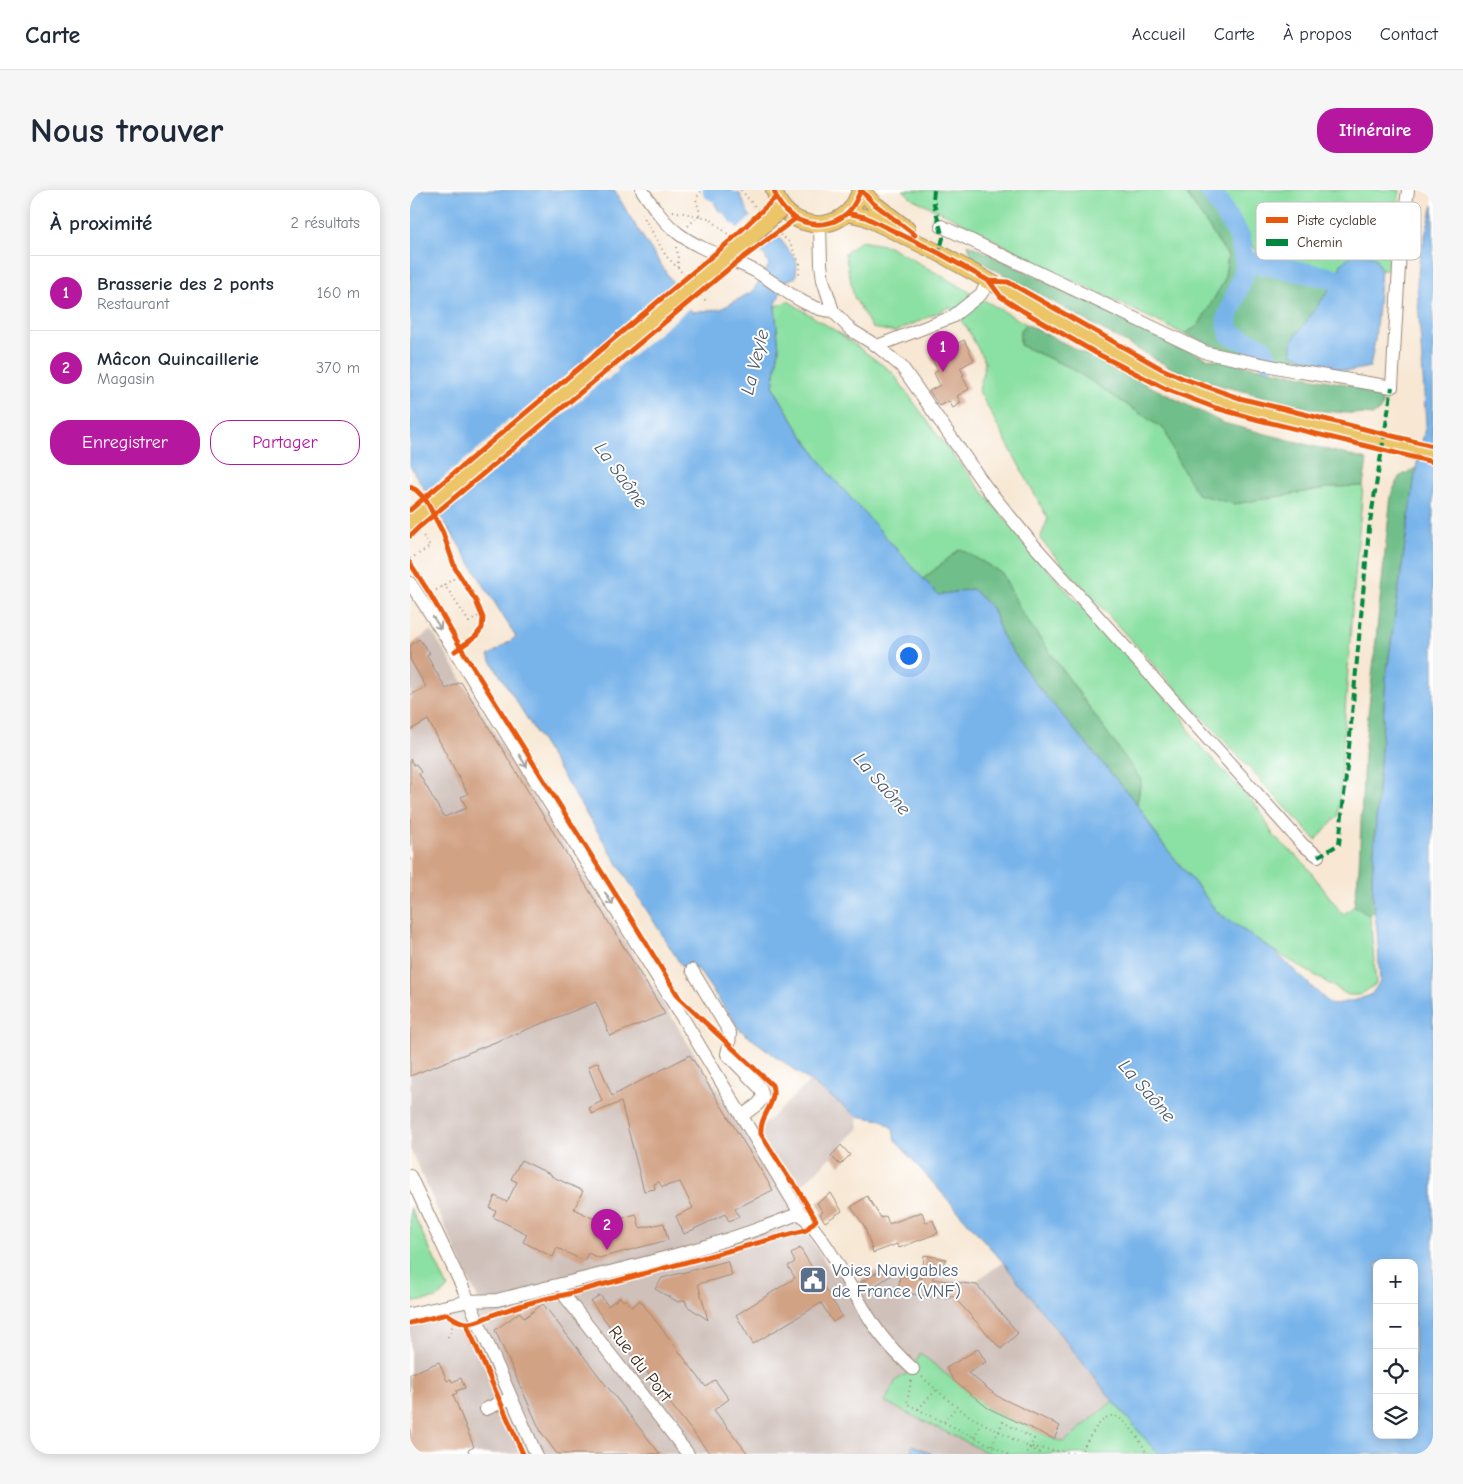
<!DOCTYPE html>
<html lang="fr">
<head>
<meta charset="utf-8">
<style>
	body { margin:0; font-family:"Comic Neue",sans-serif; background:#f6f6f7; color:#1f2937 }
	.controls { position:absolute; right:15px; bottom:15px; display:grid; overflow:hidden; border-radius:10px; box-shadow:0 2px 12px #0003 }
	.controls button { width:45px; height:45px; display:grid; place-items:center; padding:0; border:0; border-bottom:1px solid #e0e1e3; background:#fff; color:#1f2937; font:25px sans-serif }
	.you { position:absolute; left:498px; top:465px; width:18px; height:18px; margin:-12px; border:4px solid #fff; border-radius:50%; background:#1a73e8; box-shadow:0 0 0 8px #1a73e833 }
	.badge { display:grid; place-items:center; width:32px; height:32px; border-radius:50%; background:#b5179e; color:#fff; font-size:16px; font-weight:700 }
	.pin { position:absolute; translate:-50% -41px; filter:drop-shadow(0 1px 2px #0008) }
	.pin::after { content:''; position:absolute; top:26px; width:18px; height:15px; background:inherit; clip-path:polygon(0 0,100% 0,50% 100%) }
	.list { margin:0; padding:0; list-style:none }
	h2 { display:flex; justify-content:space-between; align-items:center; height:65px; margin:0; padding:0 20px; font-size:21px }
	h2 small { font-size:16px; font-weight:400; color:#747a83 }
	.list li { display:grid; grid-template-columns:32px 1fr auto; gap:15px; align-items:center; box-sizing:border-box; height:75px; padding:0 20px; border-top:1px solid #e0e1e3 }
	.list b { display:block; font-size:19px; white-space:nowrap }
	.list p { margin:0; font-size:16px; white-space:nowrap; color:#747a83 }
	.list em { font-size:16px; font-style:normal; color:#747a83 }
	.actions { display:flex; gap:10px; padding:15px 20px }
	.actions a { flex:1; padding:11px 0; border:1px solid #b5179e; border-radius:20px; text-align:center; font-size:18px; color:#b5179e }
	.actions .main { background:#b5179e; color:#fff }
	.icon { flex:none; width:28px; height:28px; fill:none; stroke:currentColor; stroke-width:2; stroke-linecap:round; stroke-linejoin:round }
	.map { position:relative; flex:none; width:1023px; height:1264px; overflow:hidden; border-radius:20px }
	header { display:flex; align-items:center; gap:30px; box-sizing:border-box; height:70px; padding:0 25px; background:#fff; border-bottom:1px solid #e0e1e3 }
	header strong { font-size:24px }
	nav { display:flex; gap:28px; margin-inline-start:auto; font-size:18px }
	.intro { display:flex; align-items:center; justify-content:space-between; box-sizing:border-box; height:120px; padding:0 30px }
	h1 { margin:0; font-size:35px }
	.button { padding:12px 22px; border-radius:20px; background:#b5179e; color:#fff; font-size:18px; font-weight:700 }
	main { display:flex; gap:30px; padding:0 30px }
	aside { flex:1; background:#fff; border-radius:20px; box-shadow:0 2px 12px #0003 }
	.map>svg:first-child { display:block }
</style>
</head>
<body>
<header>
<strong>Carte</strong>
<nav><a>Accueil</a><a>Carte</a><a>À propos</a><a>Contact</a></nav>
</header>
<div class="intro"><h1>Nous trouver</h1><a class="button">Itinéraire</a></div>
<main>
<aside>
<h2>À proximité<small>2 résultats</small></h2>
<ul class="list">
<li><span class="badge">1</span><div><b>Brasserie des 2 ponts</b><p>Restaurant</p></div><em>160 m</em></li>
<li><span class="badge">2</span><div><b>Mâcon Quincaillerie</b><p>Magasin</p></div><em>370 m</em></li>
</ul>
<div class="actions"><a class="main">Enregistrer</a><a>Partager</a></div>
</aside>
<div class="map">
<svg width="1023" height="1264" viewBox="0 0 1023 1264">
	<rect width="100%" height="100%" fill="#fff"/>
	<filter id="ink" filterUnits="userSpaceOnUse"><feTurbulence type="fractalNoise" baseFrequency=".02" numOctaves="2"/><feDisplacementMap in="SourceGraphic" scale="10" xChannelSelector="R" yChannelSelector="G"/><feConvolveMatrix kernelMatrix="1 2 1 2 8 2 1 2 1" color-interpolation-filters="sRGB"/></filter>
	<filter id="wash" filterUnits="userSpaceOnUse"><feTurbulence type="fractalNoise" baseFrequency=".0096" numOctaves="4" result="noise"/><feDisplacementMap in="SourceGraphic" scale="20" xChannelSelector="R" yChannelSelector="G"/><feGaussianBlur stdDeviation="1.12" result="paint"/><feColorMatrix in="noise" values="0 0 0 0 0 0 0 0 0 0 0 0 0 0 0 0 0 1.4 0 .05"/><feComposite in="paint" operator="in"/></filter>
	<g filter="url(#wash)">
		<rect width="100%" height="100%" fill="#f7e7d3"/>
		<!-- industrial -->
		<path fill="#cfc0ba" d="M21,440L338,950L400,891L447,926L449,938L377,1011L420,1080L446,1093L464,1081L566,1091L593,1072L703,1211L655,1252L644,1249L578,1218L544,1191L503,1179L475,1212L580,1264H522L503,1255L499,1264H0V1136L72,1118L0,959V456Z"/>
		<!-- green -->
		<path fill="#8be0a3" stroke="#638560" d="M493,0H774L818,66L815,91L788,136L774,144L647,83L538,25L503,9Z
			M809,0H990L979,80H971L965,67L931,74L929,83L848,64Z
			M450,51L479,56L616,134L610,141V155L661,178L755,240L766,268L824,314L924,297L953,296L942,420L928,626L906,650L708,436L630,349L638,329L569,201L575,172L557,138L540,117L485,142L462,138L444,107L435,64Z
			M378,111L429,143L482,182L537,258L627,368L772,526L784,549L847,617L864,646L894,673L933,725L944,716L960,726L966,794L950,805H938L864,761L807,722L789,698L751,652L727,614L731,590L612,423L592,383L550,359L513,389L422,287L386,236L363,197L369,159L365,117Z
			M0,1017L38,1098L27,1108L0,1113Z
			M510,1163L578,1218L644,1249L654,1252L703,1211L748,1264H580L475,1212L486,1190L503,1179Z"/>
		<!-- forest -->
		<path fill="#70be89" stroke="#567454" d="M774,0H788L821,50L827,75L844,82L922,96L882,152V163L909,176L872,172L806,157L774,144L788,136L814,91L818,66Z
			M558,54L796,168L973,201L972,218L964,225L912,221L809,195L763,179L561,66Z
			M616,134L813,233L957,270L953,296L924,297L824,314L787,304L766,268L755,240L661,178L610,155V141Z
			M1006,278L976,488L962,689L964,720L960,726L944,716L949,679L954,564L981,305L989,287Z
			M550,359L592,383L612,423L731,590L727,614L625,493L593,448L582,418L562,399L528,405L513,389Z"/>
		<!-- water -->
		<path fill="#78b4ea" stroke="#5a6f84" fill-rule="evenodd" d="M0,0H204L227,38L282,122L311,119L343,101L359,75L355,66L332,46L321,26L308,20L304,12L315,0L330,4L339,25L371,50L387,72L386,87L374,92L365,117L369,159L363,197L386,236L422,287L528,405L562,399L582,418L593,448L625,493L727,614L751,652L789,698L807,722L864,761L921,815L946,810L961,805L970,792L967,738L964,720L962,689L976,488L1006,278L1016,234L1007,94L1010,65L1023,15V1264H748L703,1211L593,1072L485,950L483,939L472,930L447,926L330,840L287,778L276,783L78,466L106,447L0,276ZM967,1073H1004V1245H967Z
			M946,61L965,67L971,80L965,150L960,177L940,181L909,176L882,163V151L927,89L931,74Z
			M503,1255L522,1264H499Z"/>
		<!-- pier -->
		<path fill="#f7e7d3" d="M343,25L369,45L347,62L330,47L326,41Z
			M266,93L281,117L207,178L208,181L197,190L195,189L119,253L120,255L108,265L106,263L29,327L14,304L87,243L86,241L99,229L101,231L176,169L174,167L188,155L190,157Z"/>
		<g fill="none" stroke-linecap="round" stroke-linejoin="round">
			<!-- river -->
			<path stroke="#78b4ea" stroke-width="21" d="M303,0L311,3L328,25
				M800,0L830,47L836,77L817,129L820,144L852,158L858,169
				M835,71L927,89"/>
		</g>
		<g id="blocks">
			<!-- building -->
			<path fill="#d2a284" d="M554,150L564,170L550,178L554,185L552,186L559,199L547,206L551,213L543,218L539,211L530,216L519,201L530,195L524,183L528,181L521,167Z
				M9,449L20,463L17,466L36,499L51,492L255,824L200,846L186,812L0,886V569L4,575L6,574L11,582L9,584L34,627L57,618L51,607L58,604L18,530L0,540V505L16,497L0,469V456Z
				M280,865L363,1000L325,1019L329,1027L319,1031L315,1024L274,1044L266,1026L283,1018L270,992L252,997L249,992L244,994L245,999L234,1001L211,912L182,924L179,918L192,911L178,877L188,872L202,906Z
				M431,955L440,965L430,975L421,966Z
				M111,970L142,985L141,986L173,1001L164,1019L184,1029L204,1025L208,1029L226,1024L230,1038L254,1033L258,1050L189,1068L178,1063L174,1071L147,1058L143,1067L113,1052L117,1044L83,1027L86,1021L80,1018L85,1006L97,1012L107,992L101,989Z
				M421,1003L432,1021L415,1032L410,1024L413,1022L407,1013Z
				M457,1006L471,1028L476,1026L479,1034L512,1022L516,1033L523,1030L528,1043L489,1058L487,1054L463,1063L455,1037L441,1017Z
				M390,1058L432,1126L423,1132L411,1113L343,1154L326,1125L385,1088L378,1076L385,1072L381,1064Z
				M514,1065L537,1069L522,1089L567,1095L608,1143L591,1159L542,1105L537,1109L488,1102L490,1086L512,1088Z
				M317,1071L322,1085L288,1094L298,1130L277,1116L275,1110L268,1112L245,1099L252,1088Z
				M468,1082L483,1084L457,1101L451,1092Z
				M190,1105L198,1116L210,1107L213,1111L216,1109L222,1117L230,1110L296,1197L305,1190L319,1209L304,1220L338,1264H300L241,1189L232,1171L229,1174L181,1112Z
				M133,1114L192,1190L250,1264H147L131,1242L85,1140L110,1122L114,1128Z
				M568,1159L576,1172L558,1183L587,1206L650,1236L644,1249L578,1218L544,1191L536,1178Z
				M29,1172L37,1191L41,1189L42,1192L51,1188L55,1198L46,1201L47,1203L43,1205L64,1257L58,1260L59,1264H0V1184Z"/>
		</g>
	</g>
	<g filter="url(#ink)">
		<use href="#blocks" fill-opacity="0" stroke="#998878" stroke-width="1"/>
		<g fill="none" stroke-linecap="round" stroke-linejoin="round">
			<!-- minor casing -->
			<g stroke="#998878" stroke-width="14">
				<path id="minor" d="M232,0C242,15 254,33 269,44C292,61 320,68 345,81C368,94 397,121 423,121
					M410,35L411,74L413,90L423,121L441,140L467,156L492,177L576,297L620,351L868,627L893,655L908,666
					M531,36L797,163L886,181L982,197L990,60L998,0
					M467,156L542,127L571,104L579,91
					M0,393L45,461L277,835L390,1023C425,1058 442,1106 471,1145C481,1158 491,1168 503,1179
					M282,780L320,843L319,855L317,864L351,899L353,908L348,914L332,926
					M0,986L59,1111L126,1264
					M154,1105L278,1264
					M0,1124L59,1111L87,1110C189,1084 293,1063 390,1023
					M76,1219L101,1208"/>
			</g>
			<!-- major casing -->
			<g stroke="#998878" stroke-width="18">
				<path id="major" d="M364,0C372,32 411,45 436,24C444,18 447,8 451,0
					M451,0L463,13L497,39
					M437,23L455,27L529,63L752,189L810,210L873,228L1023,263
					M0,334L151,207"/>
			</g>
			<!-- path -->
			<path stroke="#998878" stroke-width="2" stroke-dasharray="1 4" stroke-linecap="butt" d="M331,0L349,21
				M263,21L299,28L320,46
				M232,24L256,66L268,78
				M278,36L289,25V20L286,9L292,0
				M367,41L380,53L390,74L389,86
				M266,57L268,65V78L274,85
				M291,106L298,113
				M0,369L20,357L12,344
				M34,394L59,432L72,424
				M22,403L49,385
				M38,1147L45,1129
				M512,1187L544,1215L561,1227L632,1264
				M501,1191L497,1214L598,1264
				M508,1219L526,1200
				M534,1232L546,1217
				M564,1247L571,1234
				M582,1255L593,1232L624,1249L616,1264
				M622,1257L668,1264
				M670,1264C676,1253 685,1235 696,1228C711,1217 732,1253 737,1264"/>
			<!-- minor -->
			<use href="#minor" stroke="#fff" stroke-width="12"/>
			<!-- major -->
			<use href="#major" stroke="#ecc569" stroke-width="16"/>
			<!-- major-bridge casing -->
			<g stroke="#998878" stroke-width="18" stroke-linecap="butt">
				<path id="major-bridge" d="M151,207L341,47L372,18"/>
			</g>
			<!-- major-bridge -->
			<use href="#major-bridge" stroke="#ecc569" stroke-width="16"/>
			<!-- quiet -->
			<path stroke="#00873e" stroke-width="4" stroke-dasharray="8 4" stroke-linecap="butt" d="M524,0L523,10L533,48L529,63
				M908,666L918,661L929,654L939,557L959,339L982,197"/>
			<!-- cycleway casing -->
			<g stroke="#fff" stroke-width="8">
				<path id="cycleway" d="M364,0C372,32 411,45 436,24C444,18 447,8 451,0
					M451,0L463,13L505,45
					M437,23L455,27L529,63L579,91L591,107L613,121L686,163L758,200L806,218L849,230L1023,272
					M579,91L598,92L752,179L772,188L829,208L1023,256
					M0,297L6,300L16,310L33,343L45,378L66,411L73,428L72,438L65,447L45,461
					M0,320L320,51L366,7
					M0,346L8,338L322,76L385,29
					M0,373L20,404L51,458L228,740L270,809L362,895C368,914 349,925 351,944L380,990L384,993L406,1030L396,1040L154,1105C130,1109 108,1116 85,1124C76,1127 68,1133 59,1133C51,1134 43,1128 37,1124L0,1133
					M56,1133L113,1264"/>
			</g>
			<!-- cycleway -->
			<use href="#cycleway" stroke="#e8590c" stroke-width="5"/>
		</g>
		<!-- one-way arrows -->
		<defs><path id="oneway-shaft" d="M-6 0H5M1.5-3L5.5 0L1.5 3" fill="none" stroke-width="1.6" stroke-linecap="round" stroke-linejoin="round" transform="scale(1.25)"/></defs>
		<g stroke="#a79f9a">
			<use href="#oneway-shaft" transform="translate(27 433) rotate(56)"/>
			<use href="#oneway-shaft" transform="translate(113 571) rotate(58)"/>
			<use href="#oneway-shaft" transform="translate(199 709) rotate(58)"/>
		</g>
	</g>
	<!-- icons -->
	<defs>
		<g id="civic-square" transform="scale(1.4375)"><rect x="-9" y="-9" width="18" height="18" rx="4" fill="#5c6f8a" stroke="#fff"/><path d="M-.6-6.5H3V-4.5H.6V-3L4-1V1h2V6H-6V1h2V-1L-.6-3ZM-1.2 2.5V6h2.4V2.5Z" fill="#fff"/></g>
	</defs>
	<g fill-rule="evenodd">
		<use href="#civic-square" x="403" y="1090"/>
	</g>
	<g text-anchor="middle" dominant-baseline="central" stroke-width="4" stroke-linejoin="round" paint-order="stroke">
		<!-- service labels -->
		<g font-size="18" fill="#4e5e75" stroke="#fff" text-anchor="start">
			<text x="422" y="1080">Voies Navigables<tspan x="422" dy="21">de France (VNF)</tspan></text>
		</g>
		<!-- street labels -->
		<g font-size="18" fill="#3b2a1e" stroke="#fff">
			<text transform="translate(230 1174) rotate(52)">Rue du Port</text>
		</g>
		<!-- water labels -->
		<g font-size="19" font-style="italic" fill="#505a65" stroke="#fff">
			<text transform="translate(345 172) rotate(-76)">La Veyle</text>
			<text transform="translate(211 285) rotate(54)">La Saône</text>
			<text transform="translate(472 594) rotate(49)">La Saône</text>
			<text transform="translate(737 901) rotate(49)">La Saône</text>
		</g>
	</g>
	<!-- legend -->
	<rect x="846" y="12" width="165" height="58" rx="8" fill="#fff" stroke="#c4bfbc" stroke-width="1"/>
	<rect x="856" y="27" width="22" height="6" fill="#e8590c"/>
	<rect x="856" y="49" width="22" height="7" fill="#00873e"/>
	<g font-size="14" fill="#3b2a1e">
		<text x="887" y="35">Piste cyclable</text>
		<text x="887" y="57">Chemin</text>
	</g>
</svg>
<div class="controls">
<button>+</button>
<button>−</button>
<button><svg class="icon" aria-label="locate" viewBox="0 0 24 24"><circle cx="12" cy="12" r="6"/><path d="M12 2v4M12 18v4M2 12h4M18 12h4"/></svg></button>
<button><svg class="icon" aria-label="layers" viewBox="0 0 24 24"><path d="M12 4l9 5-9 5-9-5zM3 14l9 5 9-5"/></svg></button>
</div>
<div class="you"></div>
<div class="pin badge" style="left:533px;top:182px">1</div>
<div class="pin badge" style="left:197px;top:1060px">2</div>
</div>
</main>
</body>
</html>
